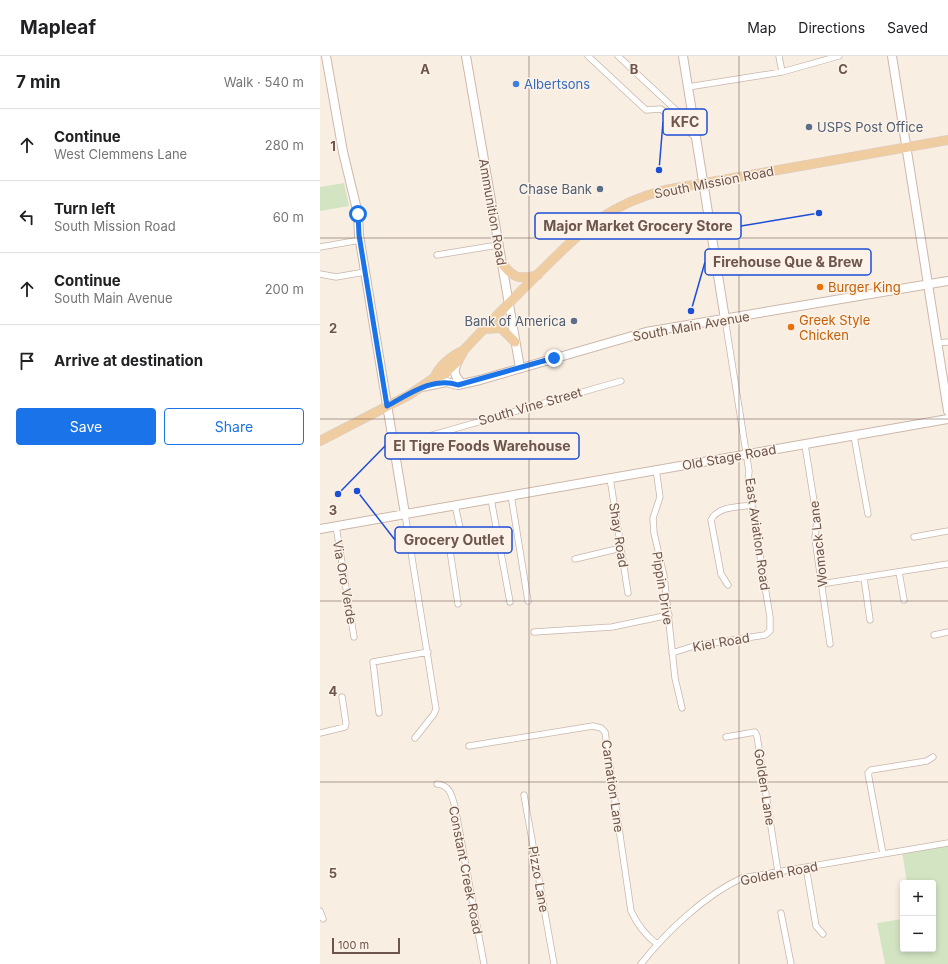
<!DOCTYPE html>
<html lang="en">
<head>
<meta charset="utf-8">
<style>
	body { margin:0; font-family:Inter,sans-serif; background:#f2f2f2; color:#202124 }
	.controls { position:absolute; right:12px; bottom:12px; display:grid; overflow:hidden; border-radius:4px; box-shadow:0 2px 6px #0003 }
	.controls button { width:36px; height:36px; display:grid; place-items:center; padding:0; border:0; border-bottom:1px solid #e0e0e0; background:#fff; color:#202124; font:20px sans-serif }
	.scale { position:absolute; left:12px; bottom:10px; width:68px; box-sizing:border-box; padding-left:4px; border:2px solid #6d554c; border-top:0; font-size:11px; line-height:14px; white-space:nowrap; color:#6d554c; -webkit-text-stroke:3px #fcf2e7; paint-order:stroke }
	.stop { position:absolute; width:12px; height:12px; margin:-9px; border:3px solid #1a73e8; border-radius:50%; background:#fff }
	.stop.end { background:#1a73e8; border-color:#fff; box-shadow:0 1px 4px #0008 }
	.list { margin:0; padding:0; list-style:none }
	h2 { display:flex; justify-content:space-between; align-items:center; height:52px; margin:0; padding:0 16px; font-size:17px }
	h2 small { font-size:13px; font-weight:400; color:#757577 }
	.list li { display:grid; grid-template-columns:26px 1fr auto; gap:12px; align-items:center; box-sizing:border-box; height:72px; padding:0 16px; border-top:1px solid #e0e0e0 }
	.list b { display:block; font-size:15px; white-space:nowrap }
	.list p { margin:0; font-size:13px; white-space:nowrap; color:#757577 }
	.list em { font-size:13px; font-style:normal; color:#757577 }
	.actions { display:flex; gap:8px; padding:12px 16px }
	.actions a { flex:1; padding:9px 0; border:1px solid #1a73e8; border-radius:4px; text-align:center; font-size:14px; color:#1a73e8 }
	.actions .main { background:#1a73e8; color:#fff }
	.icon { flex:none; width:22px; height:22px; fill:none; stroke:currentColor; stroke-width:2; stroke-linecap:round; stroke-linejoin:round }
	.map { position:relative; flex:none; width:628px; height:908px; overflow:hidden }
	header { display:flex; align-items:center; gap:24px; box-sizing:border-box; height:56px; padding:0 20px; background:#fff; border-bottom:1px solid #e0e0e0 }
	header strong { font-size:19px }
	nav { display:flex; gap:22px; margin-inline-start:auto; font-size:14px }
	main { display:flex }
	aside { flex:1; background:#fff }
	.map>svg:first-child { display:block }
</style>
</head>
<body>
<header>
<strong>Mapleaf</strong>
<nav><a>Map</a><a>Directions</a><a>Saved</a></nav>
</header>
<main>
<aside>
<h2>7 min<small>Walk · 540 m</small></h2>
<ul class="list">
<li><svg class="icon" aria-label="ahead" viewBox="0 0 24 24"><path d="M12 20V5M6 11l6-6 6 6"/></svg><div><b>Continue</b><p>West Clemmens Lane</p></div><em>280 m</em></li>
<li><svg class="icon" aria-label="left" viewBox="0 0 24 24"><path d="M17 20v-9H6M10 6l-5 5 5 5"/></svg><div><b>Turn left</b><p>South Mission Road</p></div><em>60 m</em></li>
<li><svg class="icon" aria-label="ahead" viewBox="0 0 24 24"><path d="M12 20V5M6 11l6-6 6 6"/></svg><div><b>Continue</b><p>South Main Avenue</p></div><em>200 m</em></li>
<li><svg class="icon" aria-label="arrive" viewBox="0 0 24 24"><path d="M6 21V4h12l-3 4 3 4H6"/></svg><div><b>Arrive at destination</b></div></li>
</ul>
<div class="actions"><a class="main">Save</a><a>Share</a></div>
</aside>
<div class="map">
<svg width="628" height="908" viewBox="0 0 628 908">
	<rect width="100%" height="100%" fill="#f9eee2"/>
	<!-- green -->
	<path fill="#d3e4c3" d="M24,127L29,150L0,155V131Z
		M628,787V908H565L557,867L583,863V893H613V827H587L582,795Z"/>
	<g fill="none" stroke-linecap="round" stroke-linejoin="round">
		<!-- street casing -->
		<g stroke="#c8b5ab" stroke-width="7">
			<path id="street" d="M268,0L326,54L341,53L375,81
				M298,0L374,71
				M459,0L462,16
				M368,31L462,16L519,0
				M0,191L40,184
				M117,199L178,189
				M0,218L16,221L45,216
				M617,287L628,286
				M534,380L548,458
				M485,389L497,464L495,482L510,588
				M74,390L301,325
				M336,413L340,441L333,462L334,477L344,520L355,622L362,652
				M290,422L308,537
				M191,439L208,545
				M171,443L190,546
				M135,449L140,472L128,481L138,548
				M85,458L116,653L114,658L95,682
				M16,470L34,581
				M594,481L628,475
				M255,503L301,492
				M579,516L584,544
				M544,522L550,564
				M501,528L628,508
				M408,529L401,518L391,464C398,450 418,451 432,449
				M214,576L292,571L349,559
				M614,579L628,576
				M352,597L374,590L445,579L450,575V561L428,426L429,415L405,263
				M59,657L53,606L108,596
				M0,677L25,671L26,667L22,641
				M406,681L435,676L437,680L458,816
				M149,690L273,670L281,672L285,676L311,855C318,870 325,879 337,888
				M117,728C130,729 132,740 135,751L164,908
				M204,739L234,908
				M563,798L548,717L551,714L607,705L613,701
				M486,811L496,870L503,878
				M0,855L3,863
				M461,857L471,908
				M321,908C346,876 385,839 422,822L628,787"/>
		</g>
		<!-- secondary casing -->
		<g stroke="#cdb7ab" stroke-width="10">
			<path id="secondary" d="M6,0L23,96L38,158L39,179L85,458
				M146,0L200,312
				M363,0L405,263
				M572,0L628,355
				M138,305C133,315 134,319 141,327
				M102,331L126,326L138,329L160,324L326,276L628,225
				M0,473L628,363"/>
		</g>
		<!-- primary casing -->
		<g stroke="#d6cfcd" stroke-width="10">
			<path id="primary" d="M181,206C193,222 198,224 218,219
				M163,273L181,272L195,286
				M114,322C120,309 131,300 144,294
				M0,385L89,339L114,322L123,319L138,305L144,294C166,270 189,247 212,224C257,180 282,150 345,134L628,84"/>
		</g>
		<!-- street -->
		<use href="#street" stroke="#fff" stroke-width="5.5"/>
		<!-- secondary -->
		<use href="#secondary" stroke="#fff" stroke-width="8"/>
		<!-- primary -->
		<use href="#primary" stroke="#f0cca1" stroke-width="9"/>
	</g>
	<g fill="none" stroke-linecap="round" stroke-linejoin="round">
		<!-- route -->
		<path stroke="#1a73e8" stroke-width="5" d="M38,158L39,179L67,350C88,339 113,320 138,329L234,302"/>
	</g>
	<!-- grid -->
	<path fill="none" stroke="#6d554c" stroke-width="1" stroke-opacity="0.55" d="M209,0V908M419,0V908M0,182H628M0,363H628M0,545H628M0,726H628"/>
	<!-- markers -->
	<circle fill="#3f7fe0" stroke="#fcf2e7" stroke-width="1.5" cx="196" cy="28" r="4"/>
	<g fill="#5c6f8a" stroke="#fcf2e7" stroke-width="1.5">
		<circle cx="489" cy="71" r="4"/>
		<circle cx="280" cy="133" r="4"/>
		<circle cx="254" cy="265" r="4"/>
	</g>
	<g fill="#e8710a" stroke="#fcf2e7" stroke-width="1.5">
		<circle cx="500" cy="231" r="4"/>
		<circle cx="471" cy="271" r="4"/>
	</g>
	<g text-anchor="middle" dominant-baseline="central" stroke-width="3" stroke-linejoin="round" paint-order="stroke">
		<!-- shop labels -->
		<g font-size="13" fill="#366cbe" stroke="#fcf2e7" text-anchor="start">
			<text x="204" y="28">Albertsons</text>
		</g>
		<!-- service labels -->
		<g font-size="13" fill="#4e5e75" stroke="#fcf2e7" text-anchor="end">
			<text x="497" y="71" text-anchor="start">USPS Post Office</text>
			<text x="272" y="133">Chase Bank</text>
			<text x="246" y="265">Bank of America</text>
		</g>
		<!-- street labels -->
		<g font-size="13" fill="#6d554c" stroke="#fcf2e7">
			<text transform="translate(394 126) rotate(-11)">South Mission Road</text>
			<text transform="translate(173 156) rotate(80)">Ammunition Road</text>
			<text transform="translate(371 270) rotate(-10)">South Main Avenue</text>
			<text transform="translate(210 350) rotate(-16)">South Vine Street</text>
			<text transform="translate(409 401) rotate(-10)">Old Stage Road</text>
			<text transform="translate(438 478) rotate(82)">East Aviation Road</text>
			<text transform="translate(299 479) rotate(81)">Shay Road</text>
			<text transform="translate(498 488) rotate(-96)">Womack Lane</text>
			<text transform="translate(25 526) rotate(80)">Via Oro Verde</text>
			<text transform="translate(343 532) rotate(81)">Pippin Drive</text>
			<text transform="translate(401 586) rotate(-10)">Kiel Road</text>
			<text transform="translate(293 730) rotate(82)">Carnation Lane</text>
			<text transform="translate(445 731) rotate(81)">Golden Lane</text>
			<text transform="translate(146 814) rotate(79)">Constant Creek Road</text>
			<text transform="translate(459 817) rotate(-11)">Golden Road</text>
			<text transform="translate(219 823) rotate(80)">Pizzo Lane</text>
		</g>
		<!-- food labels -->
		<g font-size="13" fill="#c56008" stroke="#fcf2e7" text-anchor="start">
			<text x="508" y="231">Burger King</text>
			<text x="479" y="264">Greek Style<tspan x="479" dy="15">Chicken</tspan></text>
		</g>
	</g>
	<g font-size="13" text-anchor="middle" font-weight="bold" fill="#6d554c" stroke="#fcf2e7" stroke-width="3" stroke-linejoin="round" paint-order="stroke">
		<text x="105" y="18">A</text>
		<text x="314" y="18">B</text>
		<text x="523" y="18">C</text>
		<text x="13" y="95">1</text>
		<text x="13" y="277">2</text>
		<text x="13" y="459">3</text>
		<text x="13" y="640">4</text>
		<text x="13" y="822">5</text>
	</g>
	<!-- callouts -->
	<path fill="none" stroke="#1d4ed8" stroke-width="1.5" d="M339 114L343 66M499 157L421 170M371 255L385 206M18 438L65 390M37 435L75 484"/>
	<g fill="#1d4ed8" stroke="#fcf2e7" stroke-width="1.5">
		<circle cx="339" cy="114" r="4"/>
		<circle cx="499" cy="157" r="4"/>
		<circle cx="371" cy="255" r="4"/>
		<circle cx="18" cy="438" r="4"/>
		<circle cx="37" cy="435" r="4"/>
	</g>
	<g fill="#fcf2e7" stroke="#1d4ed8" stroke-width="1.5">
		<rect x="343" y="53" width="44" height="26" rx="4"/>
		<rect x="215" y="157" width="206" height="26" rx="4"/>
		<rect x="385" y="193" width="166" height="26" rx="4"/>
		<rect x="65" y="377" width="194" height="26" rx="4"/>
		<rect x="75" y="471" width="117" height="26" rx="4"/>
	</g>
	<g font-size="14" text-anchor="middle" font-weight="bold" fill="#6d554c">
		<text x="365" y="71">KFC</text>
		<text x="318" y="175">Major Market Grocery Store</text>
		<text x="468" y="211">Firehouse Que &amp; Brew</text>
		<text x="162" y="395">El Tigre Foods Warehouse</text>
		<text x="134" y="489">Grocery Outlet</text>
	</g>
</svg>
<div class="controls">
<button>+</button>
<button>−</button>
</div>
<div class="scale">100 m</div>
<div class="stop" style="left:38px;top:158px"></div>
<div class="stop end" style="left:234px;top:302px"></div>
</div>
</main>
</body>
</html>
